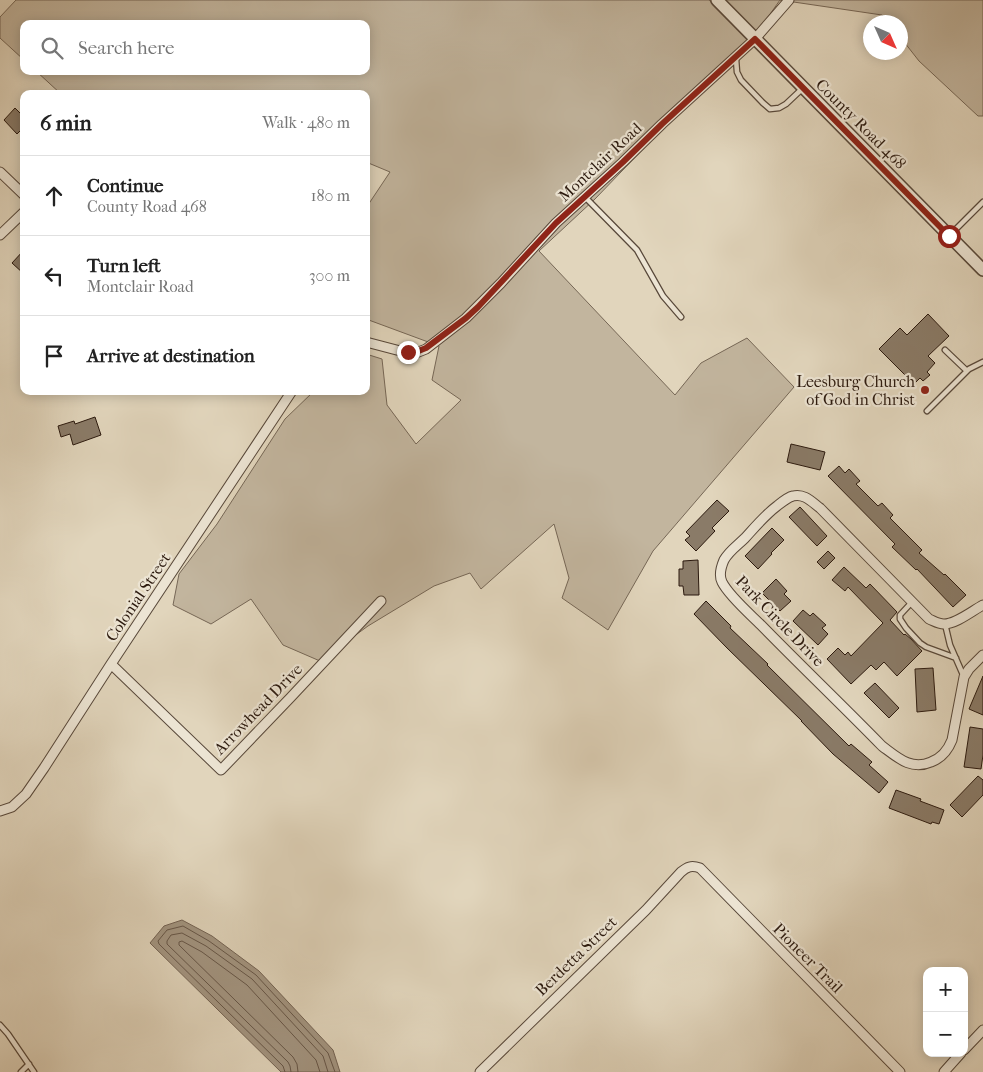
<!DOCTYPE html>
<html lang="en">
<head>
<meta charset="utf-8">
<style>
	body { margin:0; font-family:"IM FELL French Canon",serif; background:#f6f6f6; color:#222 }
	.controls { position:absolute; right:15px; bottom:15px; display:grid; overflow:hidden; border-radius:10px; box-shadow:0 2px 12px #0003 }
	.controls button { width:45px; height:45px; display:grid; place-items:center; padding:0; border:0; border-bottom:1px solid #e0e0e0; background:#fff; color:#222; font:25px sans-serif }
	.compass { position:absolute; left:863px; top:15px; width:45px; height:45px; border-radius:50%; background:#fff; box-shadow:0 2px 12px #0003; rotate:135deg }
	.stop { position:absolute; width:15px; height:15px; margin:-11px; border:4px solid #8f2418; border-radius:50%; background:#fff }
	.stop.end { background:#8f2418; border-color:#fff; box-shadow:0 1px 5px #0008 }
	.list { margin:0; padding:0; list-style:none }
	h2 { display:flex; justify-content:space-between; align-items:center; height:65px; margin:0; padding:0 20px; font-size:21px }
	h2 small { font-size:16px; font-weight:400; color:#767676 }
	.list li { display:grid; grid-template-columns:32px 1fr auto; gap:15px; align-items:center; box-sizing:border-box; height:80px; padding:0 20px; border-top:1px solid #e0e0e0 }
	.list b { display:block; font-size:19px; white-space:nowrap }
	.list p { margin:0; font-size:16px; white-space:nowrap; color:#767676 }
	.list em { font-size:16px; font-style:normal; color:#767676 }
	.icon { flex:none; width:28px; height:28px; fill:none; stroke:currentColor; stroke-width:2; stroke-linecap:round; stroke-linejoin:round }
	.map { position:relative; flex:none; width:983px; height:1072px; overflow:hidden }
	.search { position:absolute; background:#fff; box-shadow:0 2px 12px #0003; left:20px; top:20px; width:350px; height:55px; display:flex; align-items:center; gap:12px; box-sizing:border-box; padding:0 18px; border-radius:10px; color:#767676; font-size:19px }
	.panel { position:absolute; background:#fff; box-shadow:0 2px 12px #0003; left:20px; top:90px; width:350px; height:305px; border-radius:10px }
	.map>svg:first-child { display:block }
</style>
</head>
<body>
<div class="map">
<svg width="983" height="1072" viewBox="0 0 983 1072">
	<rect width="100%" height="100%" fill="#e1d5bc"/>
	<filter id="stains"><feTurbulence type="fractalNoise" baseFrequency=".004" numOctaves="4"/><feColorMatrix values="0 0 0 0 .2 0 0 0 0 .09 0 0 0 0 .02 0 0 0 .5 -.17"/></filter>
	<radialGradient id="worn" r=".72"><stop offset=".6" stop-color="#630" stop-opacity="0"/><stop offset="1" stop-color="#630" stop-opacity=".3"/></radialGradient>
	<!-- green -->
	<path fill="#c2b59e" stroke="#766756" d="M16,0H709L748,40L595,199L539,251L675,395L701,363L747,338L794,387L653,551L608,630L562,598L569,578L554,524L481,589L470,573L434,586L368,626L320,661L283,645L251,599L211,624L173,605L179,574L217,524L285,419L314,391H366V354L382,359L387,405L416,444L461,400L432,380L439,346L366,319V208L390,172L366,162V94H61L36,71H366V24H24V60L0,38V17Z
		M724,0H983V116H978L919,61L901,38L900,22H888L882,15L780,0L761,27L756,32Z"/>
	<!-- water -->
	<path fill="#a39581" stroke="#736353" d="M182,920L212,936L259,971L333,1050L340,1072H281L150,943L164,926Z"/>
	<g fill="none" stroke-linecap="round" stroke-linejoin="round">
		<!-- shore -->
		<path stroke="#675748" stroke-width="1" d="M285,1072L283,1066L159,944L158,941L167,930L183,926L209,941L256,975L328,1053L335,1072
			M291,1072L290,1066L288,1062L167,944V941L171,935L182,933L206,946L252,979L323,1056L328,1072
			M298,1072L297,1064L293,1057L179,945V942L182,941L202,952L247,985L316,1060L320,1072"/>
	</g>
	<!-- building -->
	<path fill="#8a7b68" stroke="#2b190e" d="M15,108L24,117V127L17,134L4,120Z
		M24,250V274L12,263Z
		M928,314L949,336L928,356L935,363L927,372L930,375L923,381L920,378L914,384L879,349L900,328L907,335Z
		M95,417L101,435L73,445L70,434L61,437L58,426L74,421L75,424Z
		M791,444L825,452L820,470L787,462Z
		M839,466L845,473L849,469L860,481L856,484L878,506L882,503L893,515L890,518L922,550L919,553L944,575L945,574L966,595L953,607L917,569L916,570L892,547L895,544L828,476Z
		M717,500L729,511L712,528L715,531L696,551L685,540L690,536L686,532Z
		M800,507L827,536L817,546L789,517Z
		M772,528L784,540L771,553L772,554L758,569L745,556Z
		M828,551L835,558L824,569L817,562Z
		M698,560L699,595H684L683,586H679V569H683V561Z
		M844,567L866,588L870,584L897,612L890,620L904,635L905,634L911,639L922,651L897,676L884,662L876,670L871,665L851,684L827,659L838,648L845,655L848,652L851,656L883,623L848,587L845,591L832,580Z
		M776,579L787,591L784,594L791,601L780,611L762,593Z
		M706,601L731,626L730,628L768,664L767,665L849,746L851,744L872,762L869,765L888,782L879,793L833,754L801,721H802L727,648L694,614Z
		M803,610L810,616L813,613L826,625L822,628L828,634L818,645L793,621Z
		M933,668L936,710L917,712L915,669Z
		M983,676V715L969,709Z
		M875,683L899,708L889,718L864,693Z
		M970,727L983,729V755L981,769L964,767Z
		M978,776L983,780V795L962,817L950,805Z
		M896,790L921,799L920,801L944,810L939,824L932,822L931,824L889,808Z"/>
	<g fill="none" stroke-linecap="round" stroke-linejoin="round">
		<!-- service casing -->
		<g stroke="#58483a" stroke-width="7">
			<path id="service" d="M736,59L737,72L741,80L763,103L770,109L779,108L786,104L803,88
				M585,197L637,250L663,296L681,317
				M950,235L983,202
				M945,350L967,371
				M927,411L969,369L983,362
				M912,602L900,615V619L906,628L920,643L926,647L956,658
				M945,624L950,645L964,677
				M0,1025L8,1034L34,1072
				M21,1072L29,1064"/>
		</g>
		<!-- minor casing -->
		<g stroke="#58483a" stroke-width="11">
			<path id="minor" d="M0,172L24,195
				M0,235L24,212
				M366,342L408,353H416L426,349L466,318L501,283L556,223L623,162L662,124L755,39L789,0
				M983,605C972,611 956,624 944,624C938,624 934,621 929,619L820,508C812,502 804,493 793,496C788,497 782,502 777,506C765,515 755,527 745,538C738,545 729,551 724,560C721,567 719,576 722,582C729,596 750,614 761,625C801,666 842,705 882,746C897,757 911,771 931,762C942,758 948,750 952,740L964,677L969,669L983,655
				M111,664L221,770L291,697L381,601
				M0,811L12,807L26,794L44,768L111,664L292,391
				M964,1050L983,1030
				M480,1072L646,910L681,872C687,867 691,865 700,868L900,1072
				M944,1072L961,1053"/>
		</g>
		<!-- tertiary casing -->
		<g stroke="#58483a" stroke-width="14">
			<path id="tertiary" d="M717,0L983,270"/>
		</g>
		<!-- service -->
		<use href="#service" stroke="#ece4d3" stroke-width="4.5"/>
		<!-- minor -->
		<use href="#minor" stroke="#ece4d3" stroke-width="9"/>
		<!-- tertiary -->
		<use href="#tertiary" stroke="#ece4d3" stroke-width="11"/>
	</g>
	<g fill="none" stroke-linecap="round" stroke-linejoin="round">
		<!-- route -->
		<path stroke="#8f2418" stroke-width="6" d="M408,352H416L426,348L466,318L478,307L556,223L623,162L662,124L755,39L949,236"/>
	</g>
	<!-- markers -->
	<circle fill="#8f2418" stroke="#ece4d3" stroke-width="2" cx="925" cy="390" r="5"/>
	<g text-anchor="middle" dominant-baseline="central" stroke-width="4.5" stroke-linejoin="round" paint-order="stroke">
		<!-- street labels -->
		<g font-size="16" fill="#2b190e" stroke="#ece4d3">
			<text transform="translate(861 124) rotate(45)">County Road 468</text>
			<text transform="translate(600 162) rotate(-43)">Montclair Road</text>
			<text transform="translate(138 597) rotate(-56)">Colonial Street</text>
			<text transform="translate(780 621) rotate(46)">Park Circle Drive</text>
			<text transform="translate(258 709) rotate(-46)">Arrowhead Drive</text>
			<text transform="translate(576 956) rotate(-44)">Berdetta Street</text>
			<text transform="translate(808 958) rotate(45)">Pioneer Trail</text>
		</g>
		<!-- poi labels -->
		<g font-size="16" fill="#2b190e" stroke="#ece4d3" text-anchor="end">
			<text x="915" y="381">Leesburg Church<tspan x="915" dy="18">of God in Christ</tspan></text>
		</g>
	</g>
	<rect width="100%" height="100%" filter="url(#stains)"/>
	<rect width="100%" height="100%" fill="url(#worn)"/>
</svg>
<div class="controls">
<button>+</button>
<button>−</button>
</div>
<svg class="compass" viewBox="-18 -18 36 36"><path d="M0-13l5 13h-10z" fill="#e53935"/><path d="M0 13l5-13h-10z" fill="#767676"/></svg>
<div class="stop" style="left:949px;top:236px"></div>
<div class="stop end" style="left:408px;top:352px"></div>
<div class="search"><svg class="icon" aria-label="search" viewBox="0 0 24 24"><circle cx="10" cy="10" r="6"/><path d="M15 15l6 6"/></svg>Search here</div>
<section class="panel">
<h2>6 min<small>Walk · 480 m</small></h2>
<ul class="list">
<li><svg class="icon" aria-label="ahead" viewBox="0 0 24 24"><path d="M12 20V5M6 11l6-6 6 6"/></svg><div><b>Continue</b><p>County Road 468</p></div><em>180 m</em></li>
<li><svg class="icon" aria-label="left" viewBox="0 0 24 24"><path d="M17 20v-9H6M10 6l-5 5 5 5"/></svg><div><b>Turn left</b><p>Montclair Road</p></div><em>300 m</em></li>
<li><svg class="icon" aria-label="arrive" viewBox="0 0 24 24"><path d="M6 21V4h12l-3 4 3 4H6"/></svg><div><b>Arrive at destination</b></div></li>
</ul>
</section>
</div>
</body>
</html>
